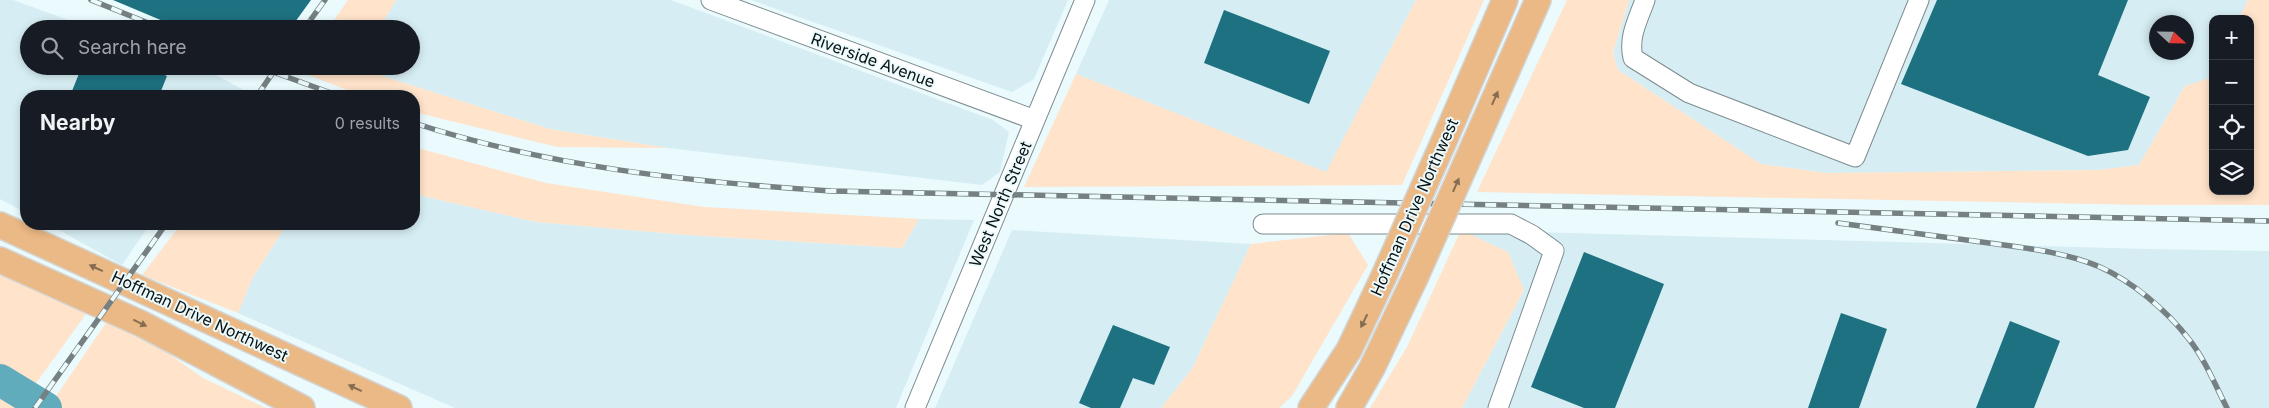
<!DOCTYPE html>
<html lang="en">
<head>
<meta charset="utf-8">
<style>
	body { margin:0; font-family:Inter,sans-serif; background:#242831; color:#f1f3f6 }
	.controls { position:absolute; right:15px; top:15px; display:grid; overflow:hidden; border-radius:10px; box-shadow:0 2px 8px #0003 }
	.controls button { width:45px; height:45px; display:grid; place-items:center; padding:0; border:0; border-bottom:1px solid #363941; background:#171b24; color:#f1f3f6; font:25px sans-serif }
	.compass { position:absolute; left:2149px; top:15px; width:45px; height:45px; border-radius:50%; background:#171b24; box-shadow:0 2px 8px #0003; rotate:112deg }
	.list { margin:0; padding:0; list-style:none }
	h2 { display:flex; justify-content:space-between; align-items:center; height:65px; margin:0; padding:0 20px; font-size:21px }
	h2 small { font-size:16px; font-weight:400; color:#9ea1a6 }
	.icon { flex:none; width:28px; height:28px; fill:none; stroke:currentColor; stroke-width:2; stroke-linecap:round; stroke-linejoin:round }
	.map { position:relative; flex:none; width:2269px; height:408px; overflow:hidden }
	.search { position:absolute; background:#171b24; box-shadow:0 2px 8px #0003; left:20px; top:20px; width:400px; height:55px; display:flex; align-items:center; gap:12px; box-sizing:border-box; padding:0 18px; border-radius:28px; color:#9ea1a6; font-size:19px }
	.panel { position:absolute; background:#171b24; box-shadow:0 2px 8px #0003; left:20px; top:90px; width:400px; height:140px; border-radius:20px }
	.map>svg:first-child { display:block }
</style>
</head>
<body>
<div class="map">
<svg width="2269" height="408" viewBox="0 0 2269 408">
	<rect width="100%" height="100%" fill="#eafafd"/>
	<!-- built -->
	<path fill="#d6eef3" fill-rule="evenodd" d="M0,0H13L93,29H29V66H199L242,89L238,96H26V213L0,199Z
		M396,0H671L993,120L1009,132L1000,172L982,185L668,148L550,129L385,77L363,68V66H411V29H379Z
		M751,0H1068L1034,79L1012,92Z
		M1109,0H1416L1326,173L1076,74Z
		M1629,0H2248L2239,19H2213L2212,79L2185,86L2139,165L2099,170L1826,173L1761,164L1618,70L1613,54ZM2156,22H2186V52H2156Z
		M414,194L536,222L687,235L902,248L919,219L974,220L896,408H455L238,313L252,279L287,224H414Z
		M48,224H150L122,265Z
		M1012,230L1251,244L1192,369L1161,408H935Z
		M1461,230L2147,249L2269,251V408H1462L1524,290Z"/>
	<!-- green -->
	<path fill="#ffe3ca" d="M348,0H396L379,29H328Z
		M1416,0H1484L1402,185L1024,187L1076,74L1326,172Z
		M1567,0H1629L1613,53L1618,70L1761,164L1826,173L2099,170L2139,165L2185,86L2213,77V191H2250V19H2239L2248,0H2269V205H2145L1477,192Z
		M302,66H363L385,77L550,129L668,148L557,147L414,112V96H363L298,71Z
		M414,147L546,183L704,207L919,219L902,248L687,235L536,222L414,194Z
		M181,224H287L252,279L238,313L142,275Z
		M1461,230L1508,252L1524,290L1462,408H1370L1407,347Z
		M1348,233L1368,265L1292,396L1279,408H1161L1192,369L1251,244Z
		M0,273L89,310L18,408H0Z
		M108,320L158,346L203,378L266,408H48Z"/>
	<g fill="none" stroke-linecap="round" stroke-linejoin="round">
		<!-- river -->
		<path stroke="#60acbc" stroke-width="32" d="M0,380L46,408"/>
	</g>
	<!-- building -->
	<path fill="#1e7180" d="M113,0H311L290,29H182Z
		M1937,0H2128L2098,75L2150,97L2128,150L2088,156L1901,84Z
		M1224,10L1330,51L1309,104L1204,63Z
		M82,66H144L167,76L159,96H70Z
		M1584,252L1664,284L1615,408H1584L1531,387Z
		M1841,313L1887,329L1859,408H1808Z
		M2010,321L2060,341L2034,408H1976Z
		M1113,325L1170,347L1154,385L1133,378L1120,408H1091L1079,403Z"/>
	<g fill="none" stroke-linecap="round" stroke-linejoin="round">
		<!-- minor casing -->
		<g stroke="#7c8b8e" stroke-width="21">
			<path id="minor" d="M711,0L1035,120
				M1645,0C1638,20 1628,37 1633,58L1689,93L1855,157L1919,0
				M1263,224H1511L1532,235L1554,251L1498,408
				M915,408L1085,0"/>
		</g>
		<!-- major casing -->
		<g stroke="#d3d4d4" stroke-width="28">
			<path id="major" d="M1444,141L1505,0
				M1475,143L1538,0
				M0,225L399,408
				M0,260L142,324L302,408
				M1311,408L1349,350L1384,276
				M1349,408L1372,368L1415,278"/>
		</g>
		<!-- minor -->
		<use href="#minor" stroke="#fff" stroke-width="19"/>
		<!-- major -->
		<use href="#major" stroke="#ebb985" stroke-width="25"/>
		<!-- rail casing -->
		<g stroke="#768082" stroke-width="5.5">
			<path id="rail" d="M91,0L163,29
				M304,29L325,0
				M257,66L339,96
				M257,96L276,68
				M414,123C549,167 690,182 831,191L2269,221
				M1838,223C1888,230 1939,236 1989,243C2026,248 2065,252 2100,267C2133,282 2166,310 2188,338C2205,359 2215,385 2227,408
				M35,408L166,224"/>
		</g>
		<!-- rail -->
		<use href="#rail" stroke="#eafafd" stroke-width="4" stroke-dasharray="11" stroke-linecap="butt"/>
		<!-- major-bridge casing -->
		<g stroke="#d3d4d4" stroke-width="28" stroke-linecap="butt">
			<path id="major-bridge" d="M1384,276L1444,141
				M1415,278L1475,143"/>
		</g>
		<!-- major-bridge -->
		<use href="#major-bridge" stroke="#ebb985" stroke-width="25"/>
	</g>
	<!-- one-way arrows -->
	<defs><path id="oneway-solid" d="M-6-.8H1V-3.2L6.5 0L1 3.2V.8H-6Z" transform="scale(1.25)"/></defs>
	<g fill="#866d51">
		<use href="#oneway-solid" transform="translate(1495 98) rotate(-66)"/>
		<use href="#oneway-solid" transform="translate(1456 185) rotate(-66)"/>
		<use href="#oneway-solid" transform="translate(96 268) rotate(-155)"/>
		<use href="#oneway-solid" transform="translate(1364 321) rotate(116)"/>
		<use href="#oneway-solid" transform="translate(140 323) rotate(26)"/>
		<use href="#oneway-solid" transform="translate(355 388) rotate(-155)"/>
	</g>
	<g text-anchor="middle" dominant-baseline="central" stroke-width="4" stroke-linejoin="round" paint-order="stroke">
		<!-- street labels -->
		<g font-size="16" fill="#0b1011" stroke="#eafafd">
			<text transform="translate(873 60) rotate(20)">Riverside Avenue</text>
			<text transform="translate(1000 204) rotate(-67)">West North Street</text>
			<text transform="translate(1414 207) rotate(-66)">Hoffman Drive Northwest</text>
			<text transform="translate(200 316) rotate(25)">Hoffman Drive Northwest</text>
		</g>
	</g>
</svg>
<div class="controls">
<button>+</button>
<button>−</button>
<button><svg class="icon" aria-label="locate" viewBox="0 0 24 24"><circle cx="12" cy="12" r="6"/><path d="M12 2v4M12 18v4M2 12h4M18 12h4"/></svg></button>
<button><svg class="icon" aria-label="layers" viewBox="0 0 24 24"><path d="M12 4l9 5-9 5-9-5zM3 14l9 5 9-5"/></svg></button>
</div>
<svg class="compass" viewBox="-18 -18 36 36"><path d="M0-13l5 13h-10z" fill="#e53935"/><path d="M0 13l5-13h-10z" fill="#9ea1a6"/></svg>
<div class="search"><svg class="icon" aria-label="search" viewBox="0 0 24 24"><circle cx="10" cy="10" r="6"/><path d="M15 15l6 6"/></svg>Search here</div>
<section class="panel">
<h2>Nearby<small>0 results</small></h2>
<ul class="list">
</ul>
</section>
</div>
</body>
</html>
